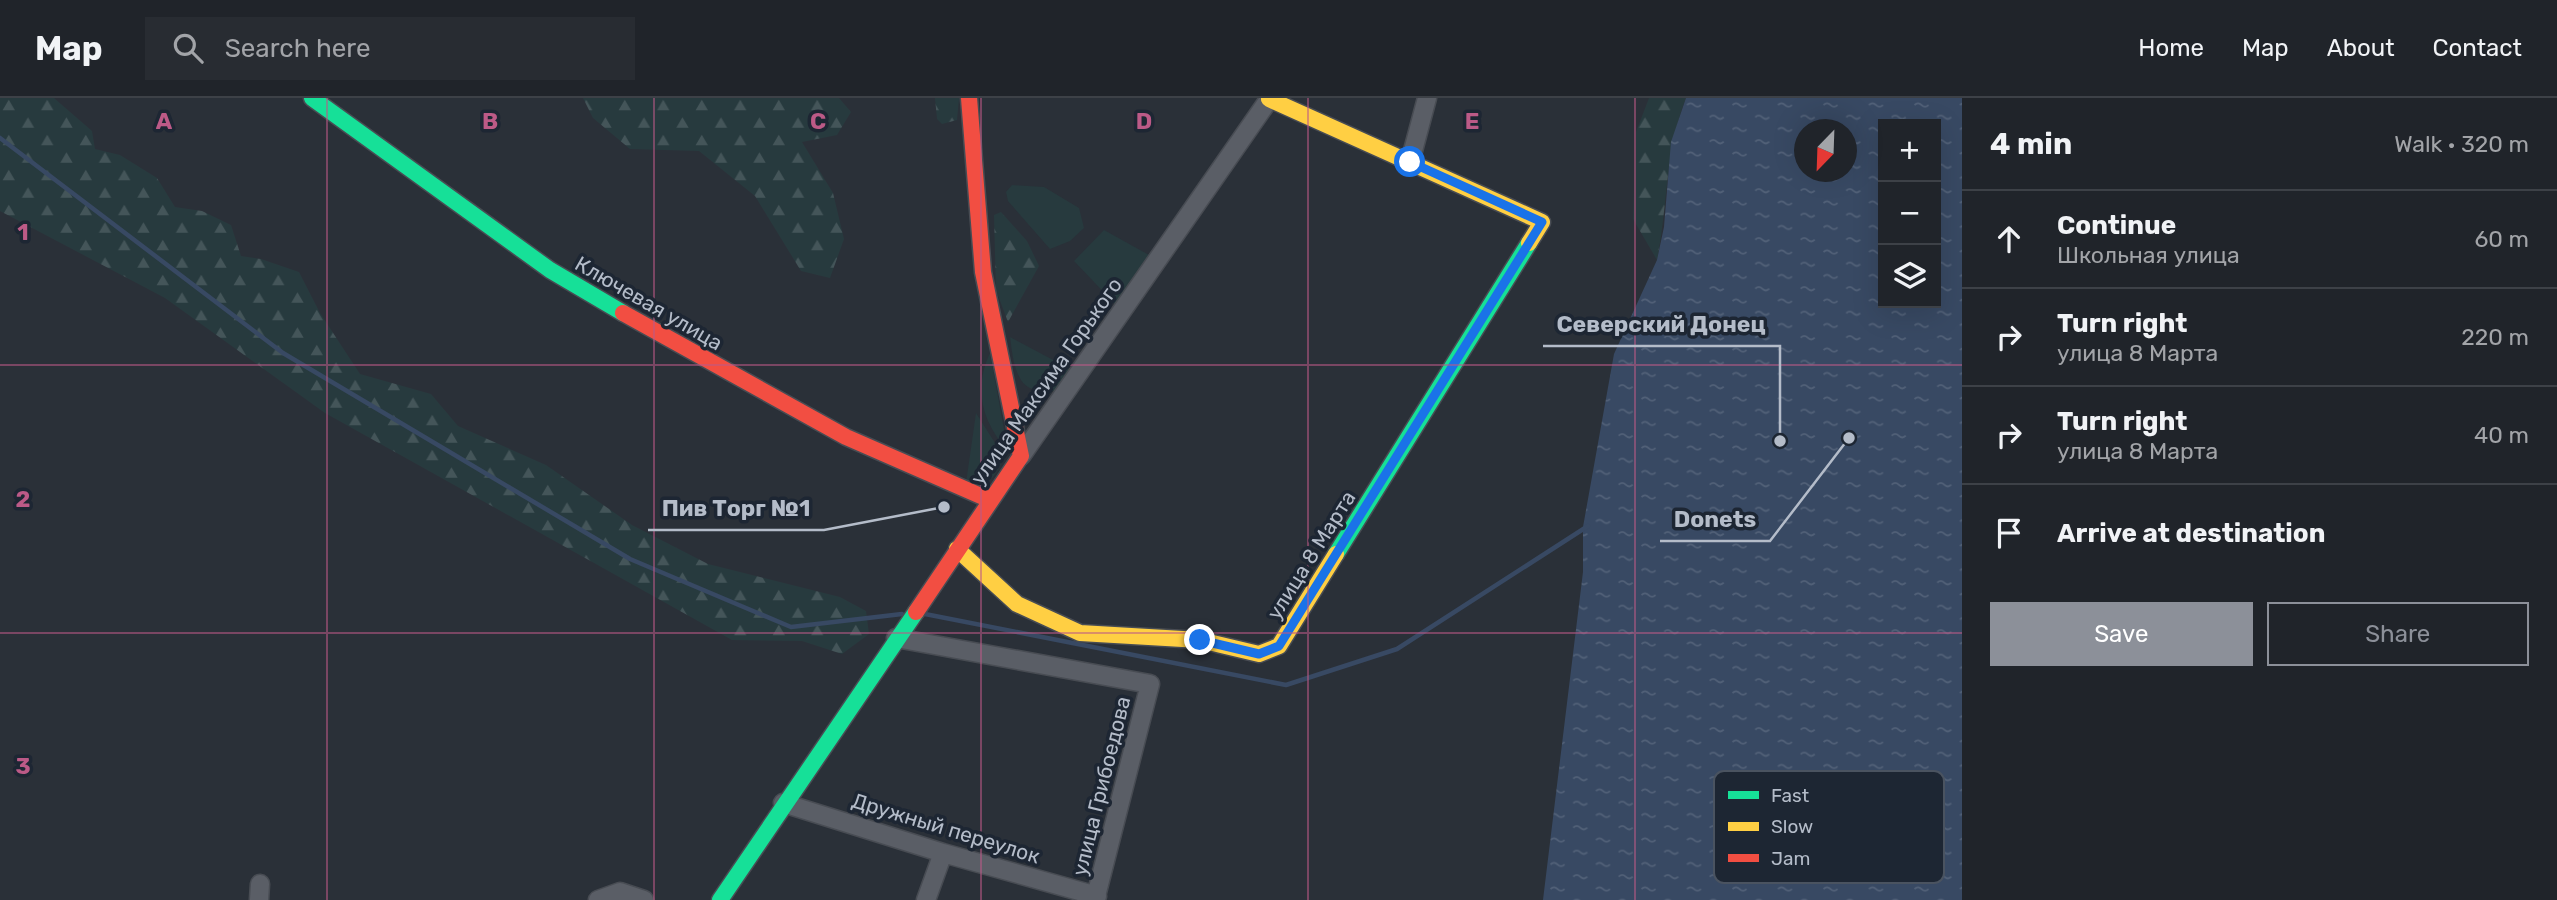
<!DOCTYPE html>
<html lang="en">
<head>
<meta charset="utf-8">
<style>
	body { margin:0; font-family:Rubik,sans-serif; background:#282c32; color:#f1f3f6 }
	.controls { position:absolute; right:21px; top:21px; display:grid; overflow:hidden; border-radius:0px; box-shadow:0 7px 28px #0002 }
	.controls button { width:63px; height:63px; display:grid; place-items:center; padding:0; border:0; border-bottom:2px solid #3d4147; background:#20242a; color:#f1f3f6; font:35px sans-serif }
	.compass { position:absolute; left:1794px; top:21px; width:63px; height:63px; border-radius:50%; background:#20242a; box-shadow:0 7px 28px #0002; rotate:203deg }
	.stop { position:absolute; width:21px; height:21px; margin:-16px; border:5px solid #1a73e8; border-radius:50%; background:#fff }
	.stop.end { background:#1a73e8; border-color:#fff; box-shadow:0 2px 7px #0008 }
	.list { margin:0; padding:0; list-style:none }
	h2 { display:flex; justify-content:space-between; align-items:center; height:91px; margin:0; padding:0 28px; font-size:30px }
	h2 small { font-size:23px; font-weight:400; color:#a2a4a8 }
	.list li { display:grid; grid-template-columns:46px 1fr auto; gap:21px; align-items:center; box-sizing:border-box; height:98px; padding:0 28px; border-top:2px solid #3d4147 }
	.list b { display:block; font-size:26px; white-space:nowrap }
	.list p { margin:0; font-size:23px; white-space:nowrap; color:#a2a4a8 }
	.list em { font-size:23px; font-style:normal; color:#a2a4a8 }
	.actions { display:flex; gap:14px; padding:21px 28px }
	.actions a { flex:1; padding:16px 0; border:2px solid #8c9099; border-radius:0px; text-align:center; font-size:24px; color:#8c9099 }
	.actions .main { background:#8c9099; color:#fff }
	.icon { flex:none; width:38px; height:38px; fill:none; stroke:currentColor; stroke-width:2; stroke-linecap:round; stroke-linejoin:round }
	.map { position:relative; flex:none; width:1962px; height:802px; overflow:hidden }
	header { display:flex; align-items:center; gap:42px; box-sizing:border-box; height:98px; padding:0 35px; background:#20242a; border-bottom:2px solid #3d4147 }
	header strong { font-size:33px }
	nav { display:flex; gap:38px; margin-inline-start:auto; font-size:24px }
	.search { width:490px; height:63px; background:#282c32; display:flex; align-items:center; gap:18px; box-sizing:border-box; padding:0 24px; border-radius:0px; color:#a2a4a8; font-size:26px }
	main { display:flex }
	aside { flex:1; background:#20242a }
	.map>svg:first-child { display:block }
</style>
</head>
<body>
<header>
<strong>Map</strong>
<div class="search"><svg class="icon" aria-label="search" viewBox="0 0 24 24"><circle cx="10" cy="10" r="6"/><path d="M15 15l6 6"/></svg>Search here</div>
<nav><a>Home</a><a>Map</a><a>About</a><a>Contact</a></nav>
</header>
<main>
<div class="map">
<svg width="1962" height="802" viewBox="0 0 1962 802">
	<defs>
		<pattern id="forest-firs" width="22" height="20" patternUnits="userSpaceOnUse" patternTransform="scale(1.75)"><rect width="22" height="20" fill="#273a3e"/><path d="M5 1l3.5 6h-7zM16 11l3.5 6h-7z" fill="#445559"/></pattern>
		<pattern id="water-ripples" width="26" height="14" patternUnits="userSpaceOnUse" patternTransform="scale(1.75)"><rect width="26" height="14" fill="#384963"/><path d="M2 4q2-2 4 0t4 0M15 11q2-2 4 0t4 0" fill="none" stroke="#526178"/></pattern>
	</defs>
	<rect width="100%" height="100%" fill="#2a3038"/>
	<!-- grass -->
	<path fill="#273a3e" d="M1012,87L1044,89L1079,110L1084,130L1070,143L1050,151L1008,103L1006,94Z
		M1104,132L1149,157L1115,206L1074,163Z
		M1010,239L1072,272C1070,276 1068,283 1064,286C1054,299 1029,295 1021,282C1013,269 1012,253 1010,239Z
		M990,255L1008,353C982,324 973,291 990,255Z
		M976,315L1004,359C994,381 992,387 966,385Z"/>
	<!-- forest -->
	<path fill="url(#forest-firs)" d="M0,0H54L92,33L95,51L120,57L157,80L175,109L202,113L231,127L241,158L261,161L299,174L320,215L360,276L431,296L458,328L546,367L632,427L708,466L840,499L866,513L869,536L842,556L802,543L732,542L325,315L165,200L0,113Z
		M583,0H839L851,14L837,37L802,44L833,95L844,141L830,180L801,173L755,98L699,53L630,51L593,20Z
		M935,0H959L957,22L942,26L937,21Z
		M1649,0H1686C1665,52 1668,108 1657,162L1633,121L1636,34Z
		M1001,114L1027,143L1039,168L1008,224L996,192L994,117Z"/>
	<!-- water -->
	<path fill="url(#water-ripples)" fill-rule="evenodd" d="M1686,0H1962V802H1543L1583,474V429L1614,256L1657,162L1664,129L1671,44ZM1883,26H1936V205H1883ZM1804,32H1846V74H1804Z"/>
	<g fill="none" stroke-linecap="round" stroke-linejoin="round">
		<!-- stream -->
		<path stroke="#384963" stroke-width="4.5" d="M0,40L283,255L630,461L791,529L902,516
			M925,516L1286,587L1397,551L1588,428"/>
		<!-- street casing -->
		<g stroke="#484c53" stroke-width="21">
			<path id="street" d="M1410,64L1427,0
				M1021,358L1270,0
				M896,540L1150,586L1095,802
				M783,705L943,755L1097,798
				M259,802L260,786
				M598,802L620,794L644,802
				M926,802L943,755"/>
		</g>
		<!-- fast casing -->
		<g stroke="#484c53" stroke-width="19">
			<path id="fast" d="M312,0L550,172L623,215
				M1336,456L1529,145
				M720,802L916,514"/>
		</g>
		<!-- slow casing -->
		<g stroke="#484c53" stroke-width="19">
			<path id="slow" d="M1269,1L1542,124L1529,145
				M957,451L1017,506L1080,535L1200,542L1259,556L1279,548L1336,456"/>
		</g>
		<!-- jam casing -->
		<g stroke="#484c53" stroke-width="19">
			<path id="jam" d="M623,215L846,339L990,402
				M916,514L1021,358L983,174L969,0"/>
		</g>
		<!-- street -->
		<use href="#street" stroke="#5a5e66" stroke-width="18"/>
		<!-- fast -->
		<use href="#fast" stroke="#16e098" stroke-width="16"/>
		<!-- slow -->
		<use href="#slow" stroke="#ffcf43" stroke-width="16"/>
		<!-- jam -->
		<use href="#jam" stroke="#f24e42" stroke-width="16"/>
	</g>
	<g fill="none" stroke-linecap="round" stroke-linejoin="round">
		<!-- route -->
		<path stroke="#1a73e8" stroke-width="9" d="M1200,542L1259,556L1279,548L1542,124L1410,64"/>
	</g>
	<!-- grid -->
	<path fill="none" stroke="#bc5a87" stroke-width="2" stroke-opacity="0.55" d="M327,0V802M654,0V802M981,0V802M1308,0V802M1635,0V802M0,267H1962M0,535H1962"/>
	<g text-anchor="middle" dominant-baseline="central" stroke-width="7" stroke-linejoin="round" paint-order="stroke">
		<!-- street labels -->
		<g font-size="21" fill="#b4bcc9" stroke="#1d2633">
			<text transform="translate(649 205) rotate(30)">Ключевая улица</text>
			<text transform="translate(1046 283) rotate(-55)">улица Максима Горького</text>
			<text transform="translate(1311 457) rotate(-58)">улица 8 Марта</text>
			<text transform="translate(1101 688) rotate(-76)">улица Грибоедова</text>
			<text transform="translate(946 730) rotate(17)">Дружный переулок</text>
		</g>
	</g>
	<!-- legend -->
	<rect x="1714" y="673" width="230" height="112" rx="10" fill="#1d2633" stroke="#4a5360" stroke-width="2"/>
	<rect x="1728" y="693" width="31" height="8" fill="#16e098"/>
	<rect x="1728" y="724" width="31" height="9" fill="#ffcf43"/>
	<rect x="1728" y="756" width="31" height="8" fill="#f24e42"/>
	<g font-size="19" fill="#b4bcc9">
		<text x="1771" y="704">Fast</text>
		<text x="1771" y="735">Slow</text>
		<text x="1771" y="767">Jam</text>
	</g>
	<g font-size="23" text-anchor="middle" font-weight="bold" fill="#bc5a87" stroke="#1d2633" stroke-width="7" stroke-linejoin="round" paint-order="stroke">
		<text x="164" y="31">A</text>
		<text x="490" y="31">B</text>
		<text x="818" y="31">C</text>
		<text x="1144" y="31">D</text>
		<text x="1472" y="31">E</text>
		<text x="23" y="142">1</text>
		<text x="23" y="409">2</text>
		<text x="23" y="676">3</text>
	</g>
	<!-- callouts -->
	<path fill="none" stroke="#b4bcc9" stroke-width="2.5" d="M1780 343L1780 248H1543M944 409L824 432H648M1849 340L1770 443H1660"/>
	<g fill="#b4bcc9" stroke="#1d2633" stroke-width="2.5">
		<circle cx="1780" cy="343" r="7"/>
		<circle cx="944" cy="409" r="7"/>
		<circle cx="1849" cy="340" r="7"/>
	</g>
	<g font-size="23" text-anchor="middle" font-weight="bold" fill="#b4bcc9" stroke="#1d2633" stroke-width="7" stroke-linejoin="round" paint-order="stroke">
		<text x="1661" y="234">Северский Донец</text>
		<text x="736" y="418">Пив Торг №1</text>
		<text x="1715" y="429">Donets</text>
	</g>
</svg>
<div class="controls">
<button>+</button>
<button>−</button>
<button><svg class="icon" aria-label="layers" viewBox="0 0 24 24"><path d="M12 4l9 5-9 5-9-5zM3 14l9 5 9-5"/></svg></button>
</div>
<svg class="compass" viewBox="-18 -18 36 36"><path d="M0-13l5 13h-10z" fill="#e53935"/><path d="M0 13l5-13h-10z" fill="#a2a4a8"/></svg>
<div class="stop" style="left:1410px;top:64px"></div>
<div class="stop end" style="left:1200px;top:542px"></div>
</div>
<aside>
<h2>4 min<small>Walk · 320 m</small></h2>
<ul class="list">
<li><svg class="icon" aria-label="ahead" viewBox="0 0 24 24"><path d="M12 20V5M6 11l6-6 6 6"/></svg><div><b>Continue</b><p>Школьная улица</p></div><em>60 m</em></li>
<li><svg class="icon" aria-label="right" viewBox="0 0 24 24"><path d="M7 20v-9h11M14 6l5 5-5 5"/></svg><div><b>Turn right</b><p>улица 8 Марта</p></div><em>220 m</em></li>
<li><svg class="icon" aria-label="right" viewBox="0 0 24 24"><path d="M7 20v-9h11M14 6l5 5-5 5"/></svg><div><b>Turn right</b><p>улица 8 Марта</p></div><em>40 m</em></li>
<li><svg class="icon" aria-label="arrive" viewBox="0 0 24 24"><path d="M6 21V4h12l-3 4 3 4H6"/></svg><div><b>Arrive at destination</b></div></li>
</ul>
<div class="actions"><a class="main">Save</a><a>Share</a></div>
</aside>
</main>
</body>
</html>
